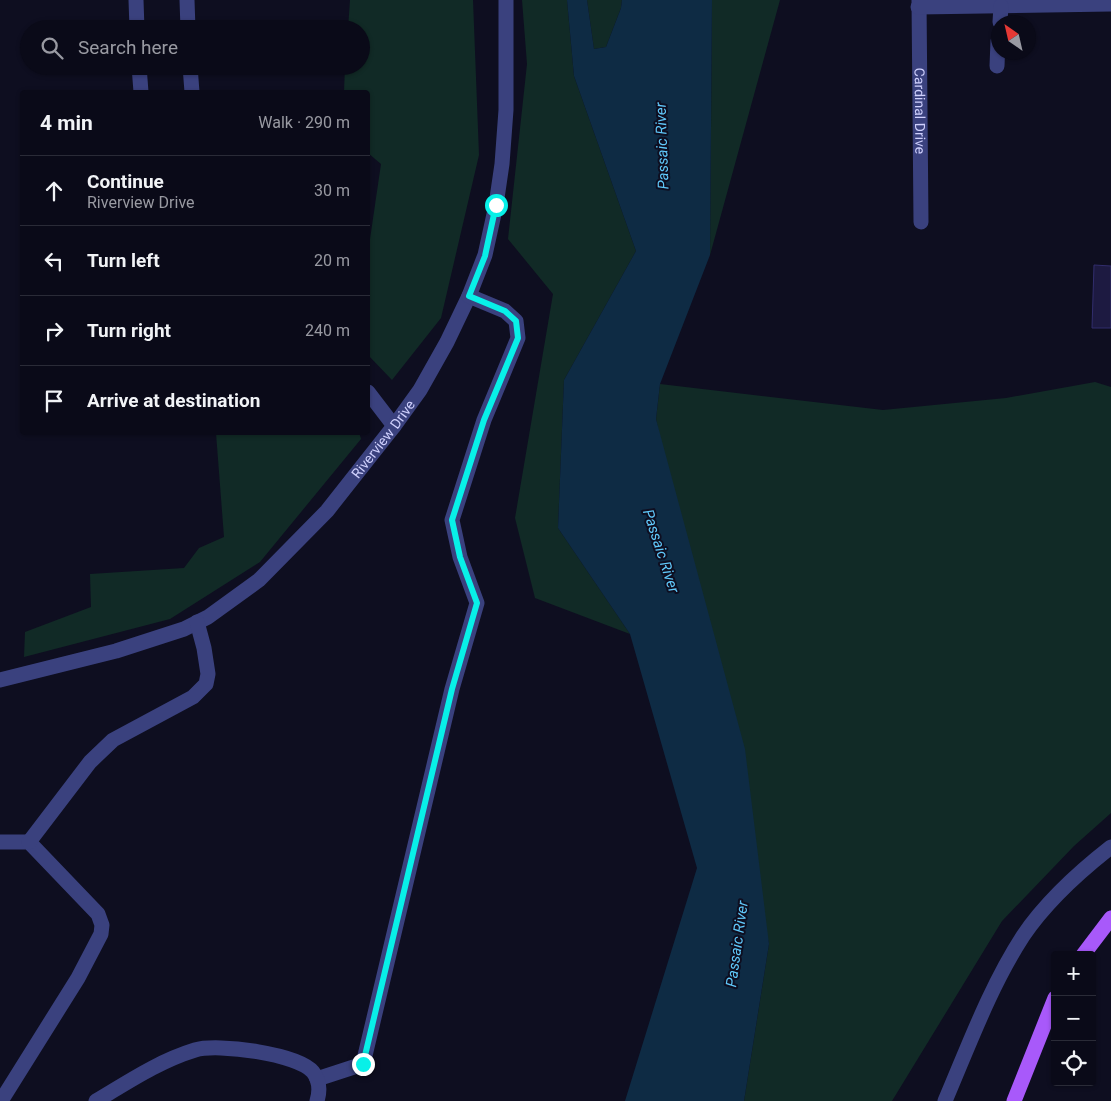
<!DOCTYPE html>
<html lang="en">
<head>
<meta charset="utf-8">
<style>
	body { margin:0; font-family:Roboto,sans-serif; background:#131321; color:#f1f3f6 }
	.controls { position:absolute; right:15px; bottom:15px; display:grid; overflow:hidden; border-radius:5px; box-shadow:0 1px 4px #0004 }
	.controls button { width:45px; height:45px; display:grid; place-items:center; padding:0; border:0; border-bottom:1px solid #2a2b37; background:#0a0a18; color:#f1f3f6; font:25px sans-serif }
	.compass { position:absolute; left:991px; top:15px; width:45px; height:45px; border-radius:50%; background:#0a0a18; box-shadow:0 1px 4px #0004; rotate:326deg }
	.stop { position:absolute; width:15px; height:15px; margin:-11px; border:4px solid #08f0e8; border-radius:50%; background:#fff }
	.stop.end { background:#08f0e8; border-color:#fff; box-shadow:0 1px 5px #0008 }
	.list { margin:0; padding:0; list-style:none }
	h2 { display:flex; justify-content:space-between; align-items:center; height:65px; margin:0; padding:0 20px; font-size:21px }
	h2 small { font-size:16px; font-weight:400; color:#999aa2 }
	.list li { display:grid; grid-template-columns:32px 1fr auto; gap:15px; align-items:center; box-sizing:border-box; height:70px; padding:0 20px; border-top:1px solid #2a2b37 }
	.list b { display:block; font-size:19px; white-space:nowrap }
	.list p { margin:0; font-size:16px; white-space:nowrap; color:#999aa2 }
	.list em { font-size:16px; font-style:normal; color:#999aa2 }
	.icon { flex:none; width:28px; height:28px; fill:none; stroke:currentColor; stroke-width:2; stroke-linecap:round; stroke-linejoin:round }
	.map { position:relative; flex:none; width:1111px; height:1101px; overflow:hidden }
	.search { position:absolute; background:#0a0a18; box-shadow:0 1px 4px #0004; left:20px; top:20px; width:350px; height:55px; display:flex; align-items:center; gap:12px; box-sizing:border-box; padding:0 18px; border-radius:28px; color:#999aa2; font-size:19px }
	.panel { position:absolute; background:#0a0a18; box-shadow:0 1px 4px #0004; left:20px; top:90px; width:350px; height:345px; border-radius:5px }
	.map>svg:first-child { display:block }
</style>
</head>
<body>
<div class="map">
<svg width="1111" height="1101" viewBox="0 0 1111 1101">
	<rect width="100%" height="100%" fill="#0e0e20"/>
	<!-- green -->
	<path fill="#112a26" d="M350,0H473L479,155L441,318L392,380L368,355V241L370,239L381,164L368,153V92H344L345,66H361V29H348Z
		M522,0H567L574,76L636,251L564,380L558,528L630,634L535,598L515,518L553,294L508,239L527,64Z
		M587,0H622L621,8L606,47L594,49Z
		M712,0H780L710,255Z
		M1095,382L1111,387V813L1074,846L1002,921L892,1101H744L769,944L656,419L660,384L883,410L1006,398Z
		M216,433L359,432L361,439L260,562L170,619L24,657L25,632L91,607L90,574L184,568L199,548L224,537Z"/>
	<!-- water -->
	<path fill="#0e2b44" d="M567,0H587L594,49L606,47L621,8L622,0H712L710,255L660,384L656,419L745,749L769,944L744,1101H625L697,868L630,634L558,528L564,380L636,251L574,76Z"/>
	<!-- building -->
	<path fill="#1d1a41" stroke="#312d6c" d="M1094,265L1111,266V328H1092Z"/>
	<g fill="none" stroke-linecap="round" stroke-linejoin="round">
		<!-- minor -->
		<g stroke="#3a417e" stroke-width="15">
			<path d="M136,0L137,29"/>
			<path d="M187,0L188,29"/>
			<path id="s1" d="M919,0L921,222"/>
			<path d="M918,7L1111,4"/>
			<path d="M1000,22L1001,6"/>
			<path d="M139,66L141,92"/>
			<path d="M190,66L192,92"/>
			<path d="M997,66L998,41"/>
			<path d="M368,392L394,426"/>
			<path id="s2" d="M0,680L116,651L184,629L208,617L259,580L327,511L394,426L420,390L447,342L469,296L485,255L496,205L502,164L506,110V0"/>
			<path d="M0,842H29L98,914L102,925L101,934L78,978L1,1101"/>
			<path d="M29,842L90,762L113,740L193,697L206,684L208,674L204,648L197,622"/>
			<path d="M317,1079L363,1064L452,689L477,603L460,557L452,520L484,420L518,338L516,321L505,311L469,296"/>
			<path d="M96,1101C128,1082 159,1061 195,1050C218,1043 298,1054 313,1072C320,1081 320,1091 317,1101"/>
			<path d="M945,1101C969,1045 990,987 1023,936C1046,902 1079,872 1111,847"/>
		</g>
		<!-- major -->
		<path stroke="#a859fa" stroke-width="15" d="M1083,955L1111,918
			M1014,1101L1055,998"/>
	</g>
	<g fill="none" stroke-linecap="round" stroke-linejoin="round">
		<!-- route -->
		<path stroke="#08f0e8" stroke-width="6" d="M363,1064L452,689L477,603L460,557L452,520L484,420L518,338L516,321L505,311L469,296L485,256L496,205"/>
	</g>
	<g text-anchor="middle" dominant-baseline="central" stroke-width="4" stroke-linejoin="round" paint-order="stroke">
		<!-- street labels -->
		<g font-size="14" fill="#cfd0fd" stroke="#0e0e20">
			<text stroke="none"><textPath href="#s1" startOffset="111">Cardinal Drive</textPath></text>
			<text stroke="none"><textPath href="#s2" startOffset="469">Riverview Drive</textPath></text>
		</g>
		<!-- water labels -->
		<g font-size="15" font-style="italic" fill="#60c8fa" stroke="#0e0e20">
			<text transform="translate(662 146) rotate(-92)">Passaic River</text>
			<text transform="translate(661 551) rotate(72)">Passaic River</text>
			<text transform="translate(737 944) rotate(-82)">Passaic River</text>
		</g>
	</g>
</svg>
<div class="controls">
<button>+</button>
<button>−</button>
<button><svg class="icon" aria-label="locate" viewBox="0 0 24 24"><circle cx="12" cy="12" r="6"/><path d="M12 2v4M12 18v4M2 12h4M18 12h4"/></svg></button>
</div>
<svg class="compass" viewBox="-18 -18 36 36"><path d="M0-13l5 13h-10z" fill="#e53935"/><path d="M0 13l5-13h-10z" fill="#999aa2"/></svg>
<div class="stop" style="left:496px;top:205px"></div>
<div class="stop end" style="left:363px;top:1064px"></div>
<div class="search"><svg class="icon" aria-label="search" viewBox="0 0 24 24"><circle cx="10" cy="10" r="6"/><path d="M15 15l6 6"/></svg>Search here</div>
<section class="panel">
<h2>4 min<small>Walk · 290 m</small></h2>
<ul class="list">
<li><svg class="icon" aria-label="ahead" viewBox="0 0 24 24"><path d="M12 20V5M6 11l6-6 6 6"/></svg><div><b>Continue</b><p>Riverview Drive</p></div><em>30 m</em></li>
<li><svg class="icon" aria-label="left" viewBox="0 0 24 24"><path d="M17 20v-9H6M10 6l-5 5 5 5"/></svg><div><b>Turn left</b></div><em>20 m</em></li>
<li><svg class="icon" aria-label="right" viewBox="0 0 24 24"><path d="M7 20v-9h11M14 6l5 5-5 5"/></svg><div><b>Turn right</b></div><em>240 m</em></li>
<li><svg class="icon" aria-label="arrive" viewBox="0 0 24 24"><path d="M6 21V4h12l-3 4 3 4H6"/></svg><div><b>Arrive at destination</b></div></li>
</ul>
</section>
</div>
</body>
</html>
